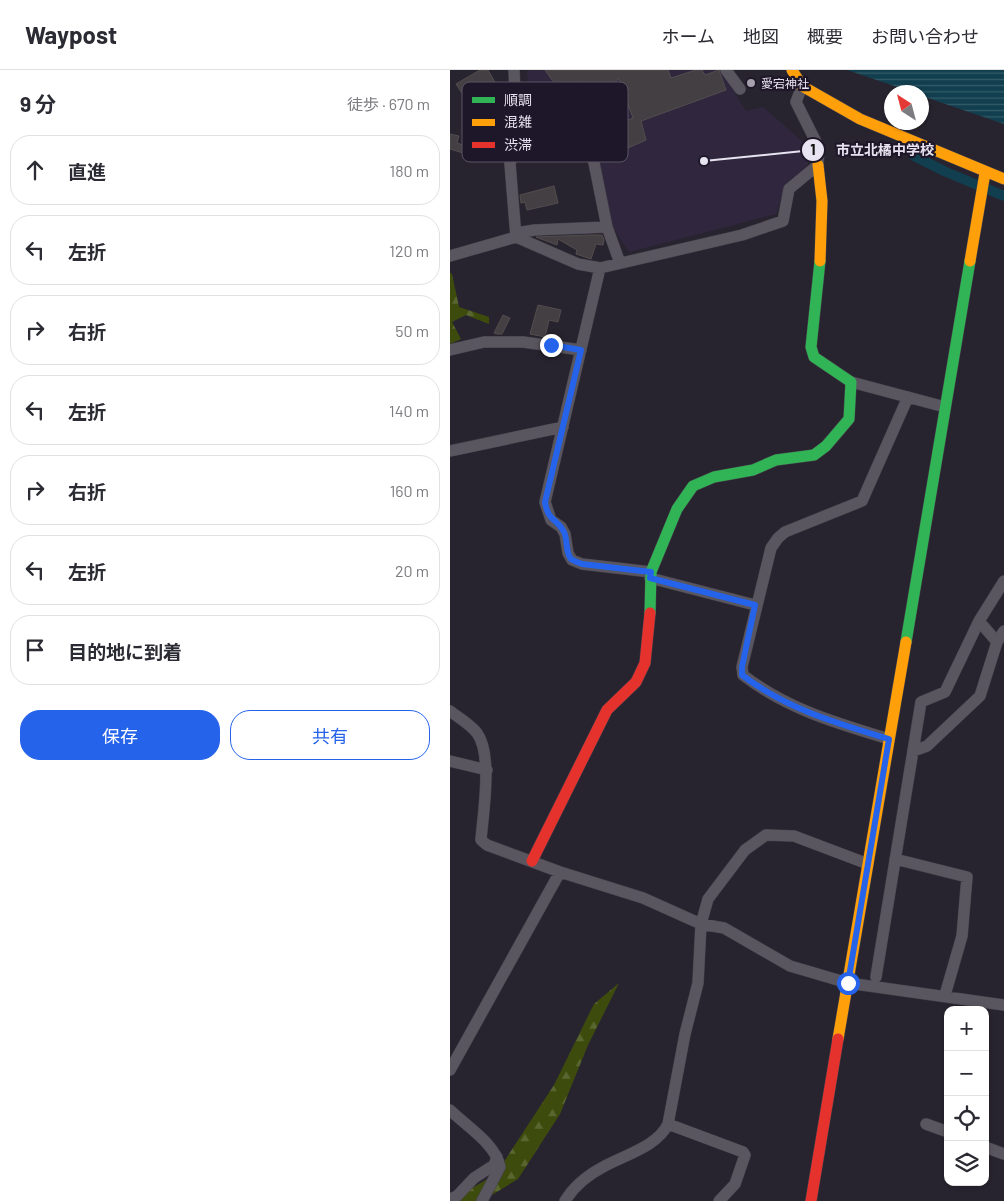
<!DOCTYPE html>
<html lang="ja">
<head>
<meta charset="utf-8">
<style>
	body { margin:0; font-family:Barlow,"Noto Sans JP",sans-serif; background:#f2f2f3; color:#2b2b33 }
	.controls { position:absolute; right:15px; bottom:15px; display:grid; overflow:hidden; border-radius:10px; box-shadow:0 1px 4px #0004 }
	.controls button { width:45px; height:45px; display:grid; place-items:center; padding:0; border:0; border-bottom:1px solid #e1e1e2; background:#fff; color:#2b2b33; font:25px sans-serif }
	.compass { position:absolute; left:434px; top:15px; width:45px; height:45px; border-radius:50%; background:#fff; box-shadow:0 1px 4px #0004; rotate:324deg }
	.stop { position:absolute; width:15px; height:15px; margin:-11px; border:4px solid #2563eb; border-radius:50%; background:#fff }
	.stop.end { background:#2563eb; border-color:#fff; box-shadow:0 1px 5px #0008 }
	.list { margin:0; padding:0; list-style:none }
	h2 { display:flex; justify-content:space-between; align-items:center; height:65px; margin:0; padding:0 20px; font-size:21px }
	h2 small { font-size:16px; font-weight:400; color:#7c7c81 }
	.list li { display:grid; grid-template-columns:32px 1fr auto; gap:15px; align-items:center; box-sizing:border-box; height:70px; margin:0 10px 10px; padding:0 10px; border:1px solid #e1e1e2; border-radius:20px }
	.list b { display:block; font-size:19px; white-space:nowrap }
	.list em { font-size:16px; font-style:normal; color:#7c7c81 }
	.actions { display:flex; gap:10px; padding:15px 20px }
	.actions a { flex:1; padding:11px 0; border:1px solid #2563eb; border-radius:20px; text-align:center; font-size:18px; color:#2563eb }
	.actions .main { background:#2563eb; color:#fff }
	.icon { flex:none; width:28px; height:28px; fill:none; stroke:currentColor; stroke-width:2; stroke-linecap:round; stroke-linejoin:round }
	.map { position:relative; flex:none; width:554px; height:1131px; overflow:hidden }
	header { display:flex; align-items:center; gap:30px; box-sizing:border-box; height:70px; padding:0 25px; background:#fff; border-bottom:1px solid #e1e1e2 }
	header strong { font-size:24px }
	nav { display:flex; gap:28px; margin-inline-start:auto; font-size:18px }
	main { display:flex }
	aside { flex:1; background:#fff }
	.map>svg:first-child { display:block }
</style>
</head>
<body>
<header>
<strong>Waypost</strong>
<nav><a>ホーム</a><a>地図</a><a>概要</a><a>お問い合わせ</a></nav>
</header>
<main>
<aside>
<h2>9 分<small>徒歩 · 670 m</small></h2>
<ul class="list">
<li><svg class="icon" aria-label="ahead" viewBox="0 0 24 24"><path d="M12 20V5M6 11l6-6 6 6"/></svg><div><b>直進</b></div><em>180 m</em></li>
<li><svg class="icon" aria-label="left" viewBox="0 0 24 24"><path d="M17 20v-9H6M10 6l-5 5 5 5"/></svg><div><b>左折</b></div><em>120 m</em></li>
<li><svg class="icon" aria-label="right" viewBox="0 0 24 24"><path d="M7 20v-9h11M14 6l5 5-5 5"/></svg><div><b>右折</b></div><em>50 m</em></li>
<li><svg class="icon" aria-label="left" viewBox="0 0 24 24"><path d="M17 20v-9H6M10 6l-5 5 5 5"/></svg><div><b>左折</b></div><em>140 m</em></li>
<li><svg class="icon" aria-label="right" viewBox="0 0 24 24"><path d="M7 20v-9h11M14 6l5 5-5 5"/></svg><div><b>右折</b></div><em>160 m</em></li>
<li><svg class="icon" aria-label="left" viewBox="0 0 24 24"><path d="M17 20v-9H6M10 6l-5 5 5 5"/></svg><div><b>左折</b></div><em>20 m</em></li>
<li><svg class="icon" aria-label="arrive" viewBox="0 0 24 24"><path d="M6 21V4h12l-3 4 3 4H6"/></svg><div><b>目的地に到着</b></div></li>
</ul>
<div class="actions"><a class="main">保存</a><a>共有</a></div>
</aside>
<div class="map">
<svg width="554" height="1131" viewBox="0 0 554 1131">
	<defs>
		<pattern id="forest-firs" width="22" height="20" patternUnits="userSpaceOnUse" patternTransform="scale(1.25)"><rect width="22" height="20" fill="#3d4c0c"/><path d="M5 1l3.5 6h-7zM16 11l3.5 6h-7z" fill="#596630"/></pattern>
		<pattern id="water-rules" width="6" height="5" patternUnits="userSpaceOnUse" patternTransform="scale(1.25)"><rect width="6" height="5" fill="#123f4f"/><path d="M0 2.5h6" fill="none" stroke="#345b69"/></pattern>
	</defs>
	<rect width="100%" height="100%" fill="#28242f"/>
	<!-- built -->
	<path fill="#30273e" d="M77,0H271L296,41L313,37L354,73L362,87L354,100L335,115L326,144L179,182L162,156L144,78L82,86Z"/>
	<!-- forest -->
	<path fill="url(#forest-firs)" d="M0,203L2,204L9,237L39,247V254L16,245L2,252L11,269L0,274Z
		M169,913L138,975L110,1044L68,1109L32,1131H0L46,1104L104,1015L144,934Z"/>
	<!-- water -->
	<path fill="url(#water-rules)" d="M397,0H554V54L472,26V22H462Z"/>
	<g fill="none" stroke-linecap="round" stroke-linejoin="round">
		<!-- canal -->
		<path stroke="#123f4f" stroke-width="10" d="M464,86L496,102L554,126"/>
	</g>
	<!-- building -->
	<path fill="#443f43" stroke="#534d4f" d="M30,0H38L46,14L54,19L51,23L57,27L49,42L36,34L24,41L6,14Z
		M95,0H218L221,8L246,0H252L255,5L269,0L276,20L191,51L196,70L151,90L148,76L157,71L153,60L183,48L168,8L160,21L136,18L129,12L111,17L102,10Z
		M0,64L9,66L7,73L16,76L13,83L0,79Z
		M104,116L108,133L77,140L75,132L71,133L70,125Z
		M138,165H152L154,170L153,175L146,174L141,189L126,184L127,180L108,169L107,175L86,167Z
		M88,235L111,240L108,252L99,250L95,267L80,264Z
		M53,245L60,248L52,264H47L44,263Z"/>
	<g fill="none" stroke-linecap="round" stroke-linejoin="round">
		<!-- street casing -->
		<g stroke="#44414a" stroke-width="12">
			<path id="street" d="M64,0L67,70L60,94L66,167
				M276,0L290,19
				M141,78L157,157L170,193
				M66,163L85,160L157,157
				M0,186L66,167L128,194L150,198L292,165L333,151L339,119L368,95L369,78L346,32L352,16
				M150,198L95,432L101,450L111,457L115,464L118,483L122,490L132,494L201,502
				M0,280L34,272H73L131,280
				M401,312L495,337
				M0,381L113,357
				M200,508L305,535
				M554,511L529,551L547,572L554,561
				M0,641C9,648 20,654 27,663C43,685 33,743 31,770L37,775L110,802L193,828L251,854L274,858L340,896L398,913L554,935
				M439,669C386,653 337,639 293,605L292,597L321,478L328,468L335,462L412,431L458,327
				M463,681L477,676L530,626L547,572
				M0,691L37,700
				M445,789L517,807L512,866L495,925
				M426,907L471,632L495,622L529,551
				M0,1000L110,802
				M0,1040C16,1056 46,1074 50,1097L32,1131
				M218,1054L293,1082L295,1085L285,1114L269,1131
				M476,1054L498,1062
				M535,1077L554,1084
				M0,1129L7,1126L24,1108L44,1095L47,1087
				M115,1131C124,1116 138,1105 153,1097C174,1085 207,1077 218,1054L235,964L248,913L251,854L258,829L295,780L316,765L344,766L418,794"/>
		</g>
		<!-- fast casing -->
		<g stroke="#44414a" stroke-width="12">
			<path id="fast" d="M200,543L201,502L227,439L243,416L264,407L303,400L326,390L364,385L376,376L399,349L401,312L364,287L361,277L370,191
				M456,572L520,191"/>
		</g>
		<!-- slow casing -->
		<g stroke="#44414a" stroke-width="12">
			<path id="slow" d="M342,0L352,16L410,49L554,109
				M368,95L372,131L370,191
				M520,191L535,103
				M388,969L456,572"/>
		</g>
		<!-- jam casing -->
		<g stroke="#44414a" stroke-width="12">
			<path id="jam" d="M82,791L157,640L186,612L195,593L200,543
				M361,1131L388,969"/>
		</g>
		<!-- street -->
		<use href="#street" stroke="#59565f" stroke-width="11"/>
		<!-- fast -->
		<use href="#fast" stroke="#30b455" stroke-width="11"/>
		<!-- slow -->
		<use href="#slow" stroke="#ff9f0a" stroke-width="11"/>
		<!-- jam -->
		<use href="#jam" stroke="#e5322d" stroke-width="11"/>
	</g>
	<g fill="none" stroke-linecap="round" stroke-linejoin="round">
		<!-- route -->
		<path stroke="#2563eb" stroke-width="6" d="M101,275L131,280L95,432C98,452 107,448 114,462C118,470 115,482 121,489C124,491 129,493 132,494L201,502L200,508L305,535L292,597V605C337,639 386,653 439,669L398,913"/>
	</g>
	<!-- markers -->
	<circle fill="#a5a0ac" stroke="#1e1729" stroke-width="2" cx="301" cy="13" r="5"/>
	<g text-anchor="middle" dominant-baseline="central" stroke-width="4.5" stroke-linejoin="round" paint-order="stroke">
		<!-- poi labels -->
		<g font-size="12" fill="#e8e3f0" stroke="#1e1729" text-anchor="start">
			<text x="311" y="13">愛宕神社</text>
		</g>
	</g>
	<!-- legend -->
	<rect x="12" y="12" width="166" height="80" rx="8" fill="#1e1729" stroke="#5b5465" stroke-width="1"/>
	<rect x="22" y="27" width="23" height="6" fill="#30b455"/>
	<rect x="22" y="49" width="23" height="7" fill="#ff9f0a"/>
	<rect x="22" y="72" width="23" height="6" fill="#e5322d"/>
	<g font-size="14" fill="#e8e3f0">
		<text x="54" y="35">順調</text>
		<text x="54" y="57">混雑</text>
		<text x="54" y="80">渋滞</text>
	</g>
	<!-- callouts -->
	<path fill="none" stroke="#e8e3f0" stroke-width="2" d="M254 91L363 80"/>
	<g fill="#e8e3f0" stroke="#1e1729" stroke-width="2">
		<circle cx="254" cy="91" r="5"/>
		<circle cx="363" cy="80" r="12"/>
	</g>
	<g font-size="15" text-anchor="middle" font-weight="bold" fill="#111">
		<text x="363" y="85">1</text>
	</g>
	<g font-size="14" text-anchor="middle" font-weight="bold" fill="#e8e3f0" stroke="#1e1729" stroke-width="4.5" stroke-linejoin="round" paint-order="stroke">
		<text x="435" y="85">市立北橘中学校</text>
	</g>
</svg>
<div class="controls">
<button>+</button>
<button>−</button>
<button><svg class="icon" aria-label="locate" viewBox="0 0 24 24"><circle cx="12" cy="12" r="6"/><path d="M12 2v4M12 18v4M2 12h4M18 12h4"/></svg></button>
<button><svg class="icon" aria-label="layers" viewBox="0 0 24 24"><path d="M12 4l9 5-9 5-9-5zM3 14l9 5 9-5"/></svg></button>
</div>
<svg class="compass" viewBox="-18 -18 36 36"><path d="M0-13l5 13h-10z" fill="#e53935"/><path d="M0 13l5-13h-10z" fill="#7c7c81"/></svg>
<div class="stop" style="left:398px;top:913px"></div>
<div class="stop end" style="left:101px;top:275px"></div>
</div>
</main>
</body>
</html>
